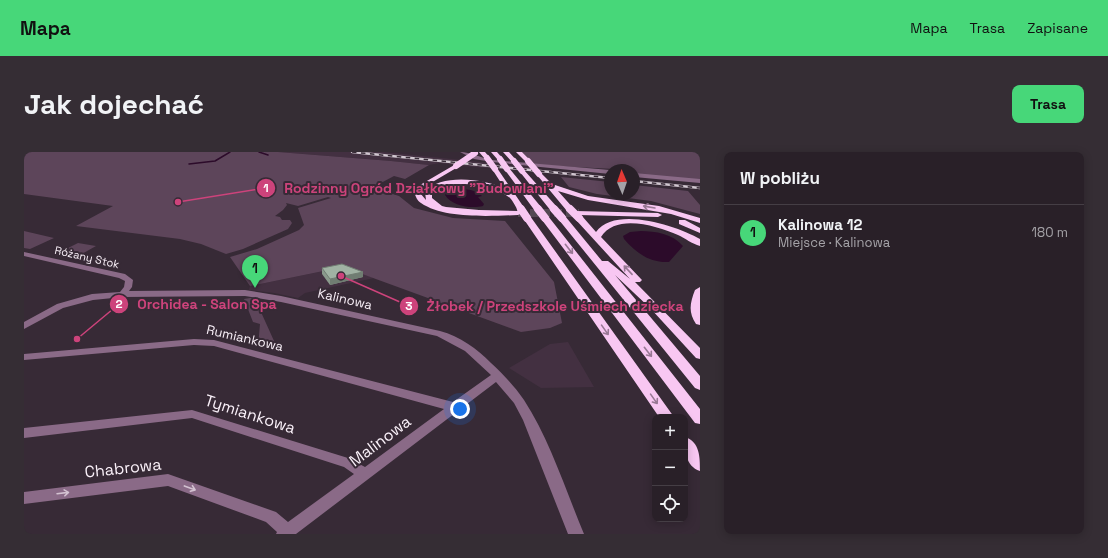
<!DOCTYPE html>
<html lang="pl">
<head>
<meta charset="utf-8">
<style>
	body { margin:0; font-family:"Space Grotesk",sans-serif; background:#352d34; color:#f1f3f6 }
	.controls { position:absolute; right:12px; bottom:12px; display:grid; overflow:hidden; border-radius:8px; box-shadow:0 2px 10px #0003 }
	.controls button { width:36px; height:36px; display:grid; place-items:center; padding:0; border:0; border-bottom:1px solid #453e45; background:#292028; color:#f1f3f6; font:20px sans-serif }
	.compass { position:absolute; left:580px; top:12px; width:36px; height:36px; border-radius:50%; background:#292028; box-shadow:0 2px 10px #0003; rotate:358deg }
	.you { position:absolute; left:436px; top:257px; width:14px; height:14px; margin:-10px; border:3px solid #fff; border-radius:50%; background:#1a73e8; box-shadow:0 0 0 6px #1a73e833 }
	.badge { display:grid; place-items:center; width:26px; height:26px; border-radius:50%; background:#47d779; color:#111; font-size:13px; font-weight:700 }
	.pin { position:absolute; translate:-50% -33px; filter:drop-shadow(0 1px 2px #0008) }
	.pin::after { content:''; position:absolute; top:21px; width:14px; height:12px; background:inherit; clip-path:polygon(0 0,100% 0,50% 100%) }
	.list { margin:0; padding:0; list-style:none }
	h2 { display:flex; justify-content:space-between; align-items:center; height:52px; margin:0; padding:0 16px; font-size:17px }
	h2 small { font-size:13px; font-weight:400; color:#a5a3a8 }
	.list li { display:grid; grid-template-columns:26px 1fr auto; gap:12px; align-items:center; box-sizing:border-box; height:56px; padding:0 16px; border-top:1px solid #453e45 }
	.list b { display:block; font-size:15px; white-space:nowrap }
	.list p { margin:0; font-size:13px; white-space:nowrap; color:#a5a3a8 }
	.list em { font-size:13px; font-style:normal; color:#a5a3a8 }
	.icon { flex:none; width:22px; height:22px; fill:none; stroke:currentColor; stroke-width:2; stroke-linecap:round; stroke-linejoin:round }
	.map { position:relative; flex:none; width:676px; height:382px; overflow:hidden; border-radius:8px }
	header { display:flex; align-items:center; gap:24px; box-sizing:border-box; height:56px; padding:0 20px; background:#47d779; color:#111 }
	header strong { font-size:19px }
	nav { display:flex; gap:22px; margin-inline-start:auto; font-size:14px }
	.intro { display:flex; align-items:center; justify-content:space-between; box-sizing:border-box; height:96px; padding:0 24px }
	h1 { margin:0; font-size:28px }
	.button { padding:10px 18px; border-radius:8px; background:#47d779; color:#111; font-size:14px; font-weight:700 }
	main { display:flex; gap:24px; padding:0 24px }
	aside { flex:1; background:#292028; border-radius:8px; box-shadow:0 2px 10px #0003 }
	.map>svg:first-child { display:block }
</style>
</head>
<body>
<header>
<strong>Mapa</strong>
<nav><a>Mapa</a><a>Trasa</a><a>Zapisane</a></nav>
</header>
<div class="intro"><h1>Jak dojechać</h1><a class="button">Trasa</a></div>
<main>
<div class="map">
<svg width="676" height="382" viewBox="0 0 676 382">
	<rect width="100%" height="100%" fill="#372a36"/>
	<!-- built -->
	<path fill="#433041" d="M254,0H359L514,16L517,20L438,14L416,11L405,13L367,9Z
		M319,115L350,126L281,141L274,146L250,141L225,138L226,134Z
		M544,190L570,235L517,236L485,216L526,192Z"/>
	<!-- green -->
	<path fill="#5d455a" d="M0,0H254L367,9L405,13L381,27L370,24L355,32L359,39L375,44L390,56L429,66L481,69L530,130L538,171L526,176L497,180L319,115L226,134L206,105L233,97L275,78L280,73L274,56L307,46L304,45L274,54L262,51L263,53L259,58L251,64L256,65L258,68H266L268,71L264,77L219,97L202,102L177,92L156,87L52,74L89,54L0,42Z
		M498,0H676V29L610,22V18L511,13L510,11Z
		M537,25L586,30V42H610V33L664,39L676,53V62L627,49L573,42L545,35Z
		M0,79L30,86L6,97L0,96Z
		M54,91L72,94L49,107L30,103Z
		M226,146L236,147L232,149L255,200L234,195L236,172L229,170L220,147Z"/>
	<!-- water -->
	<path fill="#2c0b2a" d="M440,37C447,38 453,39 458,44L454,45L460,52L459,54C447,57 428,54 421,43L424,39Z
		M617,79C631,79 649,82 659,94L645,110C626,111 612,101 600,87L599,84L606,80Z"/>
	<g fill="none" stroke-linecap="round" stroke-linejoin="round">
		<!-- stream -->
		<path stroke="#2c0b2a" stroke-width="1.5" d="M235,0L244,3
			M165,12L191,9L206,0"/>
		<!-- highway-tunnel -->
		<path stroke="#544853" stroke-width="8" stroke-dasharray="8 4" stroke-linecap="butt" d="M494,61H555"/>
		<!-- minor -->
		<path fill="#8a6a87" fill-rule="evenodd" d="M436,0C446,0 457,6 468,8L586,18V22L468,10L450,7Z
			M610,21L676,27V31L610,25Z
			M0,100L101,122L109,128L108,135L105,139L221,138L257,144L416,179C436,184 453,197 467,211C479,222 491,235 500,248C525,286 542,339 560,382H544L499,268L490,251L472,230L272,382H252L253,380L242,370L144,334L0,352V340L144,322L252,360L264,370L330,322L320,315L168,266L0,286V276L168,258L324,306L341,315L420,257L190,194L170,193L0,208V202L170,187L190,188L429,250L467,223L441,199L413,184L257,150L221,144L99,145L69,148L39,156L0,177V170L33,152L68,142L96,140L100,135L101,129L95,126L0,104Z"/>
		<!-- highway -->
		<path fill="#f8c7f2" fill-rule="evenodd" d="M455,0H461L466,6L461,7Z
			M467,0H473L479,7L474,8Z
			M479,0H485L493,9L492,10H488Z
			M492,0H498L507,9L502,10Z
			M432,12L435,14L434,15L400,35L396,41L402,48L401,40C417,21 461,27 481,37L468,17L471,15L473,16L501,57L497,59H494C492,55 489,49 486,46C469,31 425,26 408,41V46L418,54L422,55L455,58L494,59L498,61L494,63C466,64 420,67 397,51C393,49 392,44 390,41L396,33Z
			M481,16H485L517,55V59H511L481,18Z
			M496,18H500L533,55V59H527L496,20Z
			M513,21H517L528,32L564,44L635,54L676,66V71L647,62L564,48L534,39L550,57L546,59H543L513,23Z
			M552,59L634,61L638,63L634,65L555,63L551,61Z
			M500,64H506L650,265H635L499,66Z
			M518,64H524L676,257V272L671,271L518,68Z
			M535,64H541L578,109H584L606,127L552,68V64H558L572,80C591,53 654,74 676,87V94C668,92 661,86 654,83C633,74 592,61 577,85L618,128L616,130H611L676,196V207L672,206L627,157L591,123L676,224V238L671,236L535,68Z
			M655,68H661L676,76V81L655,72Z
			M676,135V173L672,172C664,160 666,151 671,138Z
			M661,285C676,290 676,305 676,319C661,314 661,298 661,285Z"/>
		<!-- rail casing -->
		<g stroke="#d1c7d0" stroke-width="2.5">
			<path id="rail" d="M328,0L586,26
				M610,29L676,36"/>
		</g>
		<!-- rail -->
		<use href="#rail" stroke="#372a36" stroke-width="1.5" stroke-dasharray="4.5" stroke-linecap="butt"/>
		<!-- highway-bridge-far1 -->
		<path stroke="#f8c7f2" stroke-width="6" d="M463,6L471,17
			M476,7L483,17
			M490,9L498,19
			M504,9L515,22
			M432,14L451,1"/>
		<!-- highway-bridge -->
		<path stroke="#f8c7f2" stroke-width="8" d="M497,57L503,66
			M514,57L521,66
			M530,57L538,66
			M546,57L555,66"/>
	</g>
	<!-- wall -->
	<path fill="#8a998c" d="M298,116L339,120V125L306,133L298,122Z"/>
	<!-- shaded-wall -->
	<path fill="#707d72" d="M339,120V125L306,133V127Z"/>
	<!-- building -->
	<path fill="#a0b2a3" stroke="#707d72" d="M318,112L339,120L306,127L298,116Z"/>
	<!-- one-way arrows -->
	<defs><path id="oneway-shaft" d="M-6 0H5M1.5-3L5.5 0L1.5 3" fill="none" stroke-width="1.6" stroke-linecap="round" stroke-linejoin="round"/></defs>
	<g stroke="#987894">
		<use href="#oneway-shaft" transform="translate(625 55) rotate(-170)"/>
		<use href="#oneway-shaft" transform="translate(545 97) rotate(52)"/>
		<use href="#oneway-shaft" transform="translate(604 118) rotate(-133)"/>
		<use href="#oneway-shaft" transform="translate(581 178) rotate(55)"/>
		<use href="#oneway-shaft" transform="translate(624 200) rotate(52)"/>
		<use href="#oneway-shaft" transform="translate(630 247) rotate(55)"/>
	</g>
	<g stroke="#d3c2d1">
		<use href="#oneway-shaft" transform="translate(166 336) rotate(20)"/>
		<use href="#oneway-shaft" transform="translate(39 341) rotate(-7)"/>
	</g>
	<g text-anchor="middle" dominant-baseline="central" stroke-width="4" stroke-linejoin="round" paint-order="stroke">
		<!-- far-street labels -->
		<g font-size="11" fill="#faf1f9" stroke="#372a36">
			<text transform="translate(63 105) rotate(13)">Różany Stok</text>
		</g>
		<!-- street labels -->
		<g font-size="13" fill="#faf1f9" stroke="#372a36">
			<text transform="translate(321 147) rotate(13)">Kalinowa</text>
			<text transform="translate(221 186) rotate(13)">Rumiankowa</text>
		</g>
		<!-- near-street labels -->
		<g font-size="16" fill="#faf1f9" stroke="#372a36">
			<text transform="translate(226 262) rotate(18)">Tymiankowa</text>
			<text transform="translate(356 289) rotate(-37)">Malinowa</text>
			<text transform="translate(99 316) rotate(-6)">Chabrowa</text>
		</g>
	</g>
	<!-- callouts -->
	<path fill="none" stroke="#cd437b" stroke-width="1.5" d="M154 50L242 36M53 187L95 152M317 124L385 154"/>
	<g fill="#cd437b" stroke="#372a36" stroke-width="1.5">
		<circle cx="154" cy="50" r="4"/>
		<circle cx="53" cy="187" r="4"/>
		<circle cx="317" cy="124" r="4"/>
		<circle cx="242" cy="36" r="10"/>
		<circle cx="95" cy="152" r="10"/>
		<circle cx="385" cy="154" r="10"/>
	</g>
	<g font-size="12" text-anchor="middle" font-weight="bold" fill="#fff">
		<text x="242" y="40">1</text>
		<text x="95" y="156">2</text>
		<text x="385" y="158">3</text>
	</g>
	<g font-size="14" text-anchor="middle" font-weight="bold" fill="#cd437b" stroke="#372a36" stroke-width="4" stroke-linejoin="round" paint-order="stroke">
		<text x="395" y="41">Rodzinny Ogród Działkowy "Budowlani"</text>
		<text x="183" y="157">Orchidea - Salon Spa</text>
		<text x="531" y="159">Żłobek / Przedszkole Uśmiech dziecka</text>
	</g>
</svg>
<div class="controls">
<button>+</button>
<button>−</button>
<button><svg class="icon" aria-label="locate" viewBox="0 0 24 24"><circle cx="12" cy="12" r="6"/><path d="M12 2v4M12 18v4M2 12h4M18 12h4"/></svg></button>
</div>
<svg class="compass" viewBox="-18 -18 36 36"><path d="M0-13l5 13h-10z" fill="#e53935"/><path d="M0 13l5-13h-10z" fill="#a5a3a8"/></svg>
<div class="you"></div>
<div class="pin badge" style="left:231px;top:136px">1</div>
</div>
<aside>
<h2>W pobliżu<small></small></h2>
<ul class="list">
<li><span class="badge">1</span><div><b>Kalinowa 12</b><p>Miejsce · Kalinowa</p></div><em>180 m</em></li>
</ul>
</aside>
</main>
</body>
</html>
